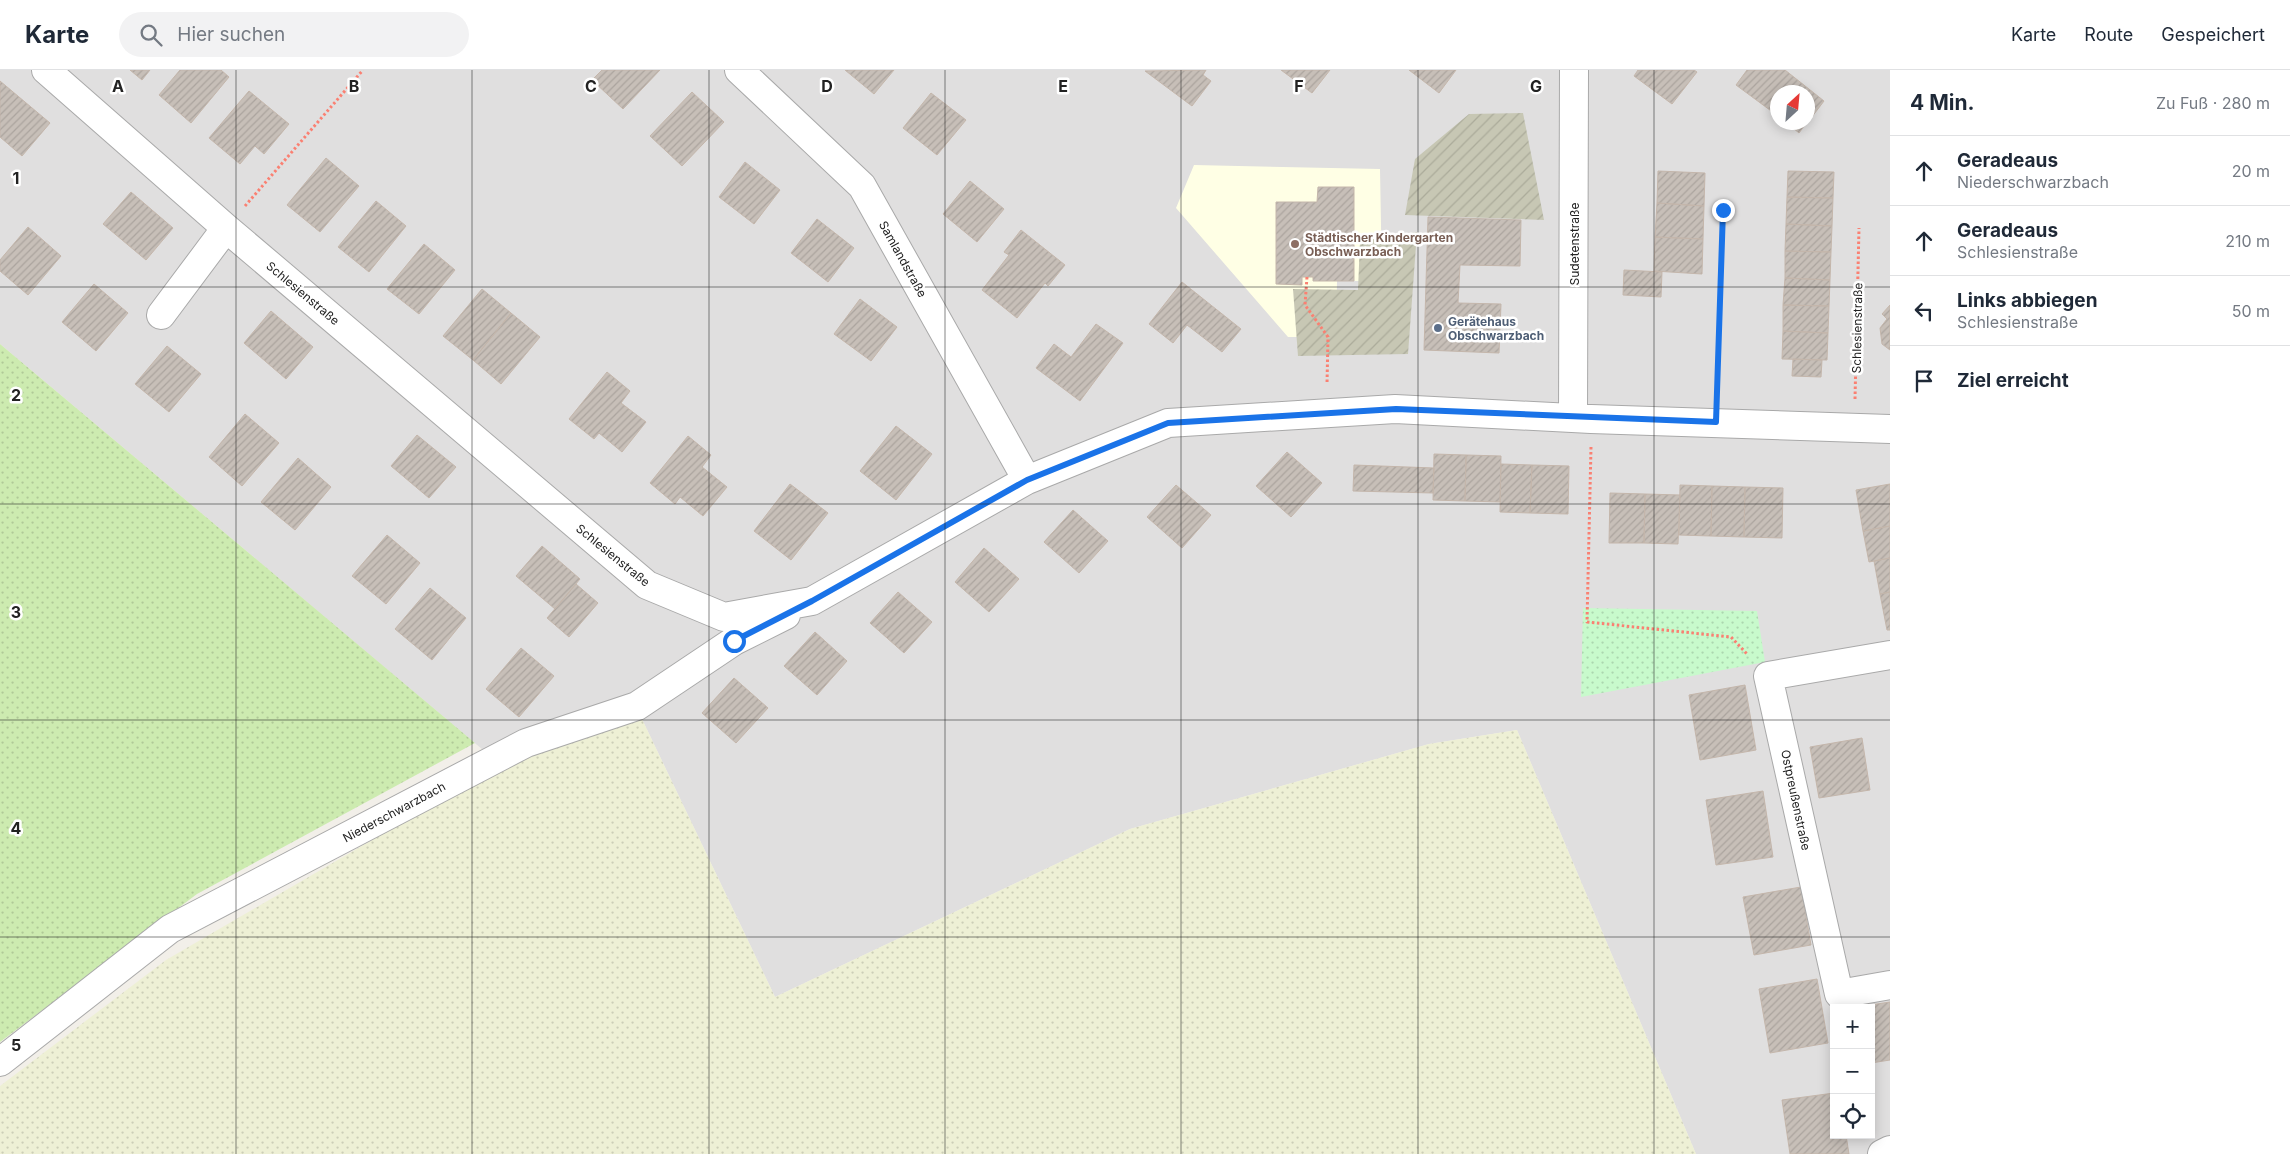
<!DOCTYPE html>
<html lang="de">
<head>
<meta charset="utf-8">
<style>
	body { margin:0; font-family:Inter,sans-serif; background:#f2f2f3; color:#1f2937 }
	.controls { position:absolute; right:15px; bottom:15px; display:grid; overflow:hidden; border-radius:0px; box-shadow:0 2px 12px #0003 }
	.controls button { width:45px; height:45px; display:grid; place-items:center; padding:0; border:0; border-bottom:1px solid #e0e1e3; background:#fff; color:#1f2937; font:25px sans-serif }
	.compass { position:absolute; left:1770px; top:15px; width:45px; height:45px; border-radius:50%; background:#fff; box-shadow:0 2px 12px #0003; rotate:26deg }
	.stop { position:absolute; width:15px; height:15px; margin:-11px; border:4px solid #1a73e8; border-radius:50%; background:#fff }
	.stop.end { background:#1a73e8; border-color:#fff; box-shadow:0 1px 5px #0008 }
	.list { margin:0; padding:0; list-style:none }
	h2 { display:flex; justify-content:space-between; align-items:center; height:65px; margin:0; padding:0 20px; font-size:21px }
	h2 small { font-size:16px; font-weight:400; color:#747a83 }
	.list li { display:grid; grid-template-columns:32px 1fr auto; gap:15px; align-items:center; box-sizing:border-box; height:70px; padding:0 20px; border-top:1px solid #e0e1e3 }
	.list b { display:block; font-size:19px; white-space:nowrap }
	.list p { margin:0; font-size:16px; white-space:nowrap; color:#747a83 }
	.list em { font-size:16px; font-style:normal; color:#747a83 }
	.icon { flex:none; width:28px; height:28px; fill:none; stroke:currentColor; stroke-width:2; stroke-linecap:round; stroke-linejoin:round }
	.map { position:relative; flex:none; width:1890px; height:1084px; overflow:hidden }
	header { display:flex; align-items:center; gap:30px; box-sizing:border-box; height:70px; padding:0 25px; background:#fff; border-bottom:1px solid #e0e1e3 }
	header strong { font-size:24px }
	nav { display:flex; gap:28px; margin-inline-start:auto; font-size:18px }
	.search { width:350px; height:45px; background:#f2f2f3; display:flex; align-items:center; gap:12px; box-sizing:border-box; padding:0 18px; border-radius:28px; color:#747a83; font-size:19px }
	main { display:flex }
	aside { flex:1; background:#fff }
	.map>svg:first-child { display:block }
</style>
</head>
<body>
<header>
<strong>Karte</strong>
<div class="search"><svg class="icon" aria-label="search" viewBox="0 0 24 24"><circle cx="10" cy="10" r="6"/><path d="M15 15l6 6"/></svg>Hier suchen</div>
<nav><a>Karte</a><a>Route</a><a>Gespeichert</a></nav>
</header>
<main>
<div class="map">
<svg width="1890" height="1084" viewBox="0 0 1890 1084">
	<defs>
		<pattern id="construction-furrows" width="10" height="10" patternUnits="userSpaceOnUse" patternTransform="scale(1.25)"><rect width="10" height="10" fill="#c7c7b4"/><path d="M-1 1l2-2M0 10L10 0M9 11l2-2" fill="none" stroke="#abab9a"/></pattern>
		<pattern id="farmland-dots" width="8" height="8" patternUnits="userSpaceOnUse" patternTransform="scale(1.25)"><rect width="8" height="8" fill="#eef0d5"/><path d="M2 2h.1M6 6h.1" fill="none" stroke="#ccceb7" stroke-width="1.8" stroke-linecap="round"/></pattern>
		<pattern id="grass-dots" width="8" height="8" patternUnits="userSpaceOnUse" patternTransform="scale(1.25)"><rect width="8" height="8" fill="#cdebb0"/><path d="M2 2h.1M6 6h.1" fill="none" stroke="#b0c997" stroke-width="1.8" stroke-linecap="round"/></pattern>
		<pattern id="park-dots" width="8" height="8" patternUnits="userSpaceOnUse" patternTransform="scale(1.25)"><rect width="8" height="8" fill="#c8facc"/><path d="M2 2h.1M6 6h.1" fill="none" stroke="#acd6af" stroke-width="1.8" stroke-linecap="round"/></pattern>
		<pattern id="building-hatch" width="6" height="6" patternUnits="userSpaceOnUse" patternTransform="scale(1.25)"><rect width="6" height="6" fill="#c7bfb8"/><path d="M-1 1l2-2M0 6l6-6M5 7l2-2" fill="none" stroke="#aba49e"/></pattern>
	</defs>
	<rect width="100%" height="100%" fill="#f2efe9"/>
	<!-- residential -->
	<path fill="#e0dfdf" fill-rule="evenodd" d="M0,0H1890V1084H1696L1517,660L1429,674L1130,759L775,927L641,647L501,695L0,274ZM1778,22H1808V52H1778ZM1834,938H1871V1065H1834Z"/>
	<!-- education -->
	<path fill="#ffffe5" d="M1194,95L1380,99L1382,211H1337L1336,267H1288L1176,138Z"/>
	<!-- construction -->
	<path fill="url(#construction-furrows)" d="M1523,43L1544,150L1405,145L1415,89L1469,44Z
		M1417,162L1408,284L1298,286L1293,219L1358,220L1360,171Z"/>
	<!-- farmland -->
	<path fill="url(#farmland-dots)" d="M641,647L775,927L1130,759L1429,674L1517,660L1696,1084H0V1016L166,890L501,695Z"/>
	<!-- grass -->
	<path fill="url(#grass-dots)" d="M0,274L475,673L197,824L0,972Z"/>
	<!-- park -->
	<path fill="url(#park-dots)" d="M1583,538L1757,541L1765,592L1581,627Z"/>
	<!-- building -->
	<path fill="url(#building-hatch)" stroke="#c4b6ab" d="M130,0H150L142,10Z
		M180,0H221L229,7L191,53L159,25Z
		M602,0H660L623,39L592,10Z
		M845,0H894L874,24Z
		M1206,0L1203,5L1211,11L1192,36L1145,1Z
		M1281,0H1330L1312,23Z
		M1409,0H1456L1439,23Z
		M1638,0H1694L1697,2L1672,34L1634,6Z
		M1747,0H1785L1824,31L1808,52V22H1778V46L1736,15Z
		M0,11L50,53L22,86L0,67Z
		M249,21L289,54L264,84L255,76L240,94L209,68Z
		M692,22L724,52L682,96L650,66Z
		M931,23L966,50L937,85L903,58Z
		M1786,52H1807L1799,63Z
		M326,88L359,116L320,162L287,135Z
		M745,92L780,120L754,154L719,127Z
		M1658,101L1705,103L1704,136L1657,133Z
		M1788,101L1834,102L1833,128L1787,127Z
		M970,111L1004,139L977,172L943,144Z
		M1318,117H1354V211H1313V207H1302V215L1276,214V132H1317Z
		M131,122L173,158L146,190L103,154Z
		M1787,127L1833,128L1832,156L1786,154Z
		M376,131L406,156L369,202L338,177Z
		M1657,133L1704,136L1703,169L1655,167Z
		M1428,147L1521,150L1520,196L1460,195L1458,233L1501,234L1499,283L1424,280Z
		M817,149L854,178L828,212L791,183Z
		M1786,154L1832,156L1831,182L1785,181Z
		M28,157L61,186L28,225L0,201V190Z
		M1021,160L1065,195L1048,216L1045,213L1017,248L982,220L1009,185L1004,182Z
		M1655,167L1703,169L1702,204L1654,201Z
		M424,174L455,200L419,244L387,219Z
		M1785,181L1831,182L1830,210L1785,208Z
		M1624,200L1662,202L1661,227L1623,225Z
		M1785,208L1830,210L1829,236L1783,235Z
		M1182,212L1241,259L1222,282L1187,255L1173,273L1149,254Z
		M94,214L128,243L96,281L62,252Z
		M482,219L511,243L473,290L443,266Z
		M860,229L897,257L871,291L834,264Z
		M1783,235L1829,236L1828,263L1783,261Z
		M1890,235V280L1882,274L1880,258L1887,249L1882,244Z
		M271,241L313,277L286,309L244,273Z
		M511,243L540,267L501,314L473,290Z
		M1096,254L1123,273L1080,331L1036,298L1054,274L1071,287Z
		M1783,261L1828,263L1827,290L1782,289Z
		M167,276L201,304L169,342L135,314Z
		M1793,289L1822,290L1821,307L1792,306Z
		M607,302L630,321L621,333L646,352L622,382L599,363L594,369L569,349Z
		M245,344L279,373L242,416L209,387Z
		M896,356L932,384L896,430L860,401Z
		M417,365L456,397L429,428L391,396Z
		M688,366L711,385L702,397L727,417L703,446L680,427L675,434L650,413Z
		M1287,382L1322,413L1291,447L1256,416Z
		M1434,384L1466,385L1465,431L1433,430Z
		M1466,385L1501,386L1500,432L1465,431Z
		M298,388L331,417L295,460L261,432Z
		M1501,394L1532,395L1530,443L1500,442Z
		M1354,395L1434,398L1433,423L1353,421Z
		M1532,395L1569,396L1568,444L1530,443Z
		M790,414L828,443L791,490L754,461Z
		M1890,414V456L1863,461L1856,420Z
		M1176,415L1211,445L1182,478L1147,447Z
		M1680,415L1712,416L1711,466L1679,465Z
		M1712,416L1745,417L1744,467L1711,466Z
		M1745,417L1783,418L1782,468L1744,467Z
		M1610,423L1645,424L1644,473H1609Z
		M1645,424L1680,425L1678,474L1644,473Z
		M1073,440L1108,471L1079,503L1044,472Z
		M1890,456V488L1869,492L1863,461Z
		M387,465L420,493L386,534L352,506Z
		M542,476L580,509L555,539L516,506Z
		M984,478L1019,509L989,542L955,512Z
		M1890,488V522L1880,524L1874,491Z
		M576,514L598,533L569,567L547,548Z
		M430,518L466,548L432,590L395,559Z
		M898,522L932,552L904,583L870,553Z
		M1890,522V560H1887L1880,524Z
		M815,562L847,591L817,625L784,596Z
		M521,578L554,606L519,647L486,619Z
		M734,608L768,638L736,673L702,643Z
		M1745,615L1756,680L1700,690L1689,625Z
		M1862,668L1870,720L1819,728L1810,677Z
		M1763,721L1773,787L1716,795L1706,730Z
		M1801,817L1811,875L1754,885L1743,827Z
		M1817,909L1828,973L1770,983L1759,919Z
		M1890,932V990L1871,993V938L1857,937Z
		M1834,1023V1065H1846L1849,1084H1790L1782,1030Z"/>
	<g fill="none" stroke-linecap="round" stroke-linejoin="round">
		<!-- minor casing -->
		<g stroke="#a9a9a9" stroke-width="30">
			<path id="minor" d="M46,0L226,158L647,515L724,547L812,531L1027,410L1168,353L1395,339L1591,349L1890,359
				M739,0L862,116L1027,410
				M161,245L226,158
				M1573,348L1574,0
				M1890,585L1768,606L1839,924L1890,915
				M0,992L170,859L526,673L637,636L734,571L786,545
				M1882,1084L1890,1080"/>
		</g>
		<!-- path -->
		<path stroke="#fa8072" stroke-width="3" stroke-dasharray="2.5 2.5" stroke-linecap="butt" d="M245,136L363,0
			M1307,207L1305,235L1328,267L1327,314
			M1717,324L1723,140
			M1855,329L1859,158
			M1591,377L1587,552L1731,567L1748,585"/>
		<!-- minor -->
		<use href="#minor" stroke="#fff" stroke-width="28"/>
	</g>
	<g fill="none" stroke-linecap="round" stroke-linejoin="round">
		<!-- route -->
		<path stroke="#1a73e8" stroke-width="6" d="M734,571L812,531L1027,410L1168,353L1396,339L1716,352L1723,140"/>
	</g>
	<!-- grid -->
	<path fill="none" stroke="#222" stroke-width="1" stroke-opacity="0.55" d="M236,0V1084M472,0V1084M709,0V1084M945,0V1084M1181,0V1084M1418,0V1084M1654,0V1084M0,217H1890M0,434H1890M0,650H1890M0,867H1890"/>
	<!-- markers -->
	<circle fill="#8d6e63" stroke="#fff" stroke-width="2" cx="1295" cy="174" r="5"/>
	<circle fill="#5c6f8a" stroke="#fff" stroke-width="2" cx="1438" cy="258" r="5"/>
	<g text-anchor="middle" dominant-baseline="central" stroke-width="5" stroke-linejoin="round" paint-order="stroke">
		<!-- education labels -->
		<g font-size="12" font-weight="bold" fill="#785e54" stroke="#fff" text-anchor="start">
			<text x="1305" y="167">Städtischer Kindergarten<tspan x="1305" dy="14">Obschwarzbach</tspan></text>
		</g>
		<!-- street labels -->
		<g font-size="12" fill="#222" stroke="#fff">
			<text transform="translate(1574 174) rotate(-90)">Sudetenstraße</text>
			<text transform="translate(903 189) rotate(61)">Samlandstraße</text>
			<text transform="translate(303 223) rotate(40)">Schlesienstraße</text>
			<text transform="translate(1857 258) rotate(-89)">Schlesienstraße</text>
			<text transform="translate(613 485) rotate(39)">Schlesienstraße</text>
			<text transform="translate(1796 730) rotate(78)">Ostpreußenstraße</text>
			<text transform="translate(394 742) rotate(-28)">Niederschwarzbach</text>
		</g>
		<!-- service labels -->
		<g font-size="12" font-weight="bold" fill="#4e5e75" stroke="#fff" text-anchor="start">
			<text x="1448" y="251">Gerätehaus<tspan x="1448" dy="14">Obschwarzbach</tspan></text>
		</g>
	</g>
	<g font-size="16" text-anchor="middle" font-weight="bold" fill="#222" stroke="#fff" stroke-width="5" stroke-linejoin="round" paint-order="stroke">
		<text x="118" y="22">A</text>
		<text x="354" y="22">B</text>
		<text x="591" y="22">C</text>
		<text x="827" y="22">D</text>
		<text x="1063" y="22">E</text>
		<text x="1299" y="22">F</text>
		<text x="1536" y="22">G</text>
		<text x="16" y="114">1</text>
		<text x="16" y="331">2</text>
		<text x="16" y="548">3</text>
		<text x="16" y="764">4</text>
		<text x="16" y="981">5</text>
	</g>
</svg>
<div class="controls">
<button>+</button>
<button>−</button>
<button><svg class="icon" aria-label="locate" viewBox="0 0 24 24"><circle cx="12" cy="12" r="6"/><path d="M12 2v4M12 18v4M2 12h4M18 12h4"/></svg></button>
</div>
<svg class="compass" viewBox="-18 -18 36 36"><path d="M0-13l5 13h-10z" fill="#e53935"/><path d="M0 13l5-13h-10z" fill="#747a83"/></svg>
<div class="stop" style="left:734px;top:571px"></div>
<div class="stop end" style="left:1723px;top:140px"></div>
</div>
<aside>
<h2>4 Min.<small>Zu Fuß · 280 m</small></h2>
<ul class="list">
<li><svg class="icon" aria-label="ahead" viewBox="0 0 24 24"><path d="M12 20V5M6 11l6-6 6 6"/></svg><div><b>Geradeaus</b><p>Niederschwarzbach</p></div><em>20 m</em></li>
<li><svg class="icon" aria-label="ahead" viewBox="0 0 24 24"><path d="M12 20V5M6 11l6-6 6 6"/></svg><div><b>Geradeaus</b><p>Schlesienstraße</p></div><em>210 m</em></li>
<li><svg class="icon" aria-label="left" viewBox="0 0 24 24"><path d="M17 20v-9H6M10 6l-5 5 5 5"/></svg><div><b>Links abbiegen</b><p>Schlesienstraße</p></div><em>50 m</em></li>
<li><svg class="icon" aria-label="arrive" viewBox="0 0 24 24"><path d="M6 21V4h12l-3 4 3 4H6"/></svg><div><b>Ziel erreicht</b></div></li>
</ul>
</aside>
</main>
</body>
</html>
